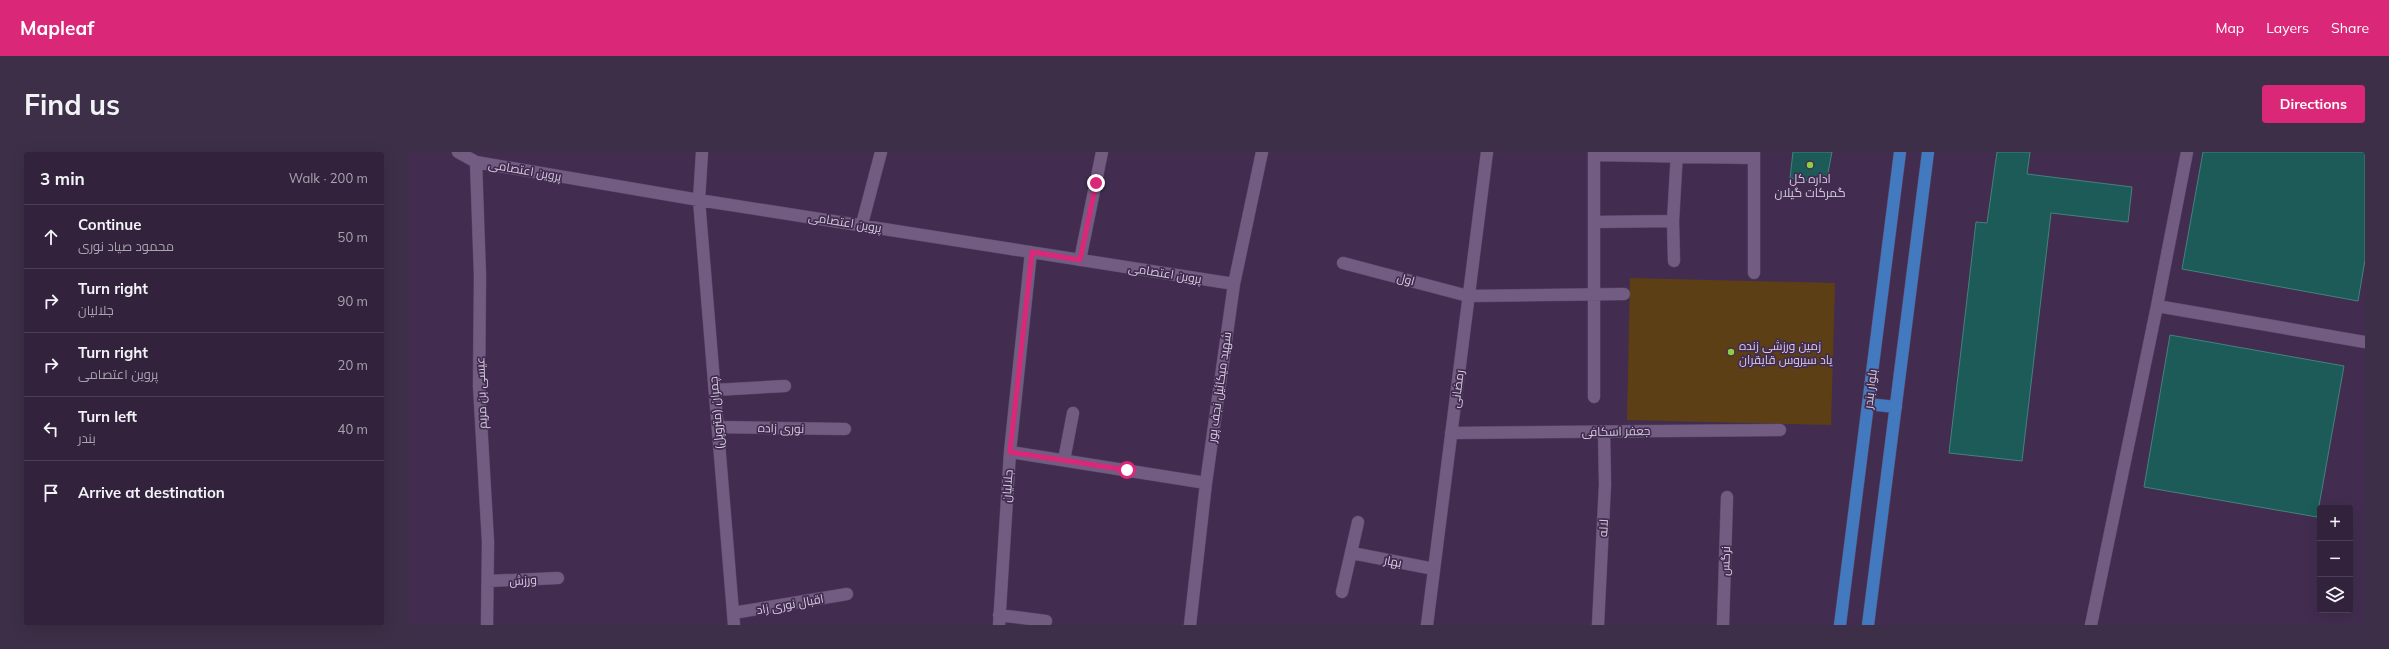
<!DOCTYPE html>
<html lang="en">
<head>
<meta charset="utf-8">
<style>
	body { margin:0; font-family:Mulish,Cairo,sans-serif; background:#3d2f47; color:#f1f3f6 }
	.controls { position:absolute; right:12px; bottom:12px; display:grid; overflow:hidden; border-radius:4px; box-shadow:0 4px 16px #0002 }
	.controls button { width:36px; height:36px; display:grid; place-items:center; padding:0; border:0; border-bottom:1px solid #4d3f56; background:#32223c; color:#f1f3f6; font:20px sans-serif }
	.stop { position:absolute; width:12px; height:12px; margin:-9px; border:3px solid #db2777; border-radius:50%; background:#fff }
	.stop.end { background:#db2777; border-color:#fff; box-shadow:0 1px 4px #0008 }
	.list { margin:0; padding:0; list-style:none }
	h2 { display:flex; justify-content:space-between; align-items:center; height:52px; margin:0; padding:0 16px; font-size:17px }
	h2 small { font-size:13px; font-weight:400; color:#a8a4af }
	.list li { display:grid; grid-template-columns:26px 1fr auto; gap:12px; align-items:center; box-sizing:border-box; height:64px; padding:0 16px; border-top:1px solid #4d3f56 }
	.list b { display:block; font-size:15px; white-space:nowrap }
	.list p { margin:0; font-size:13px; white-space:nowrap; color:#a8a4af }
	.list em { font-size:13px; font-style:normal; color:#a8a4af }
	.icon { flex:none; width:22px; height:22px; fill:none; stroke:currentColor; stroke-width:2; stroke-linecap:round; stroke-linejoin:round }
	.map { position:relative; flex:none; width:1957px; height:473px; overflow:hidden; border-radius:4px }
	header { display:flex; align-items:center; gap:24px; box-sizing:border-box; height:56px; padding:0 20px; background:#db2777; color:#fff }
	header strong { font-size:19px }
	nav { display:flex; gap:22px; margin-inline-start:auto; font-size:14px }
	.intro { display:flex; align-items:center; justify-content:space-between; box-sizing:border-box; height:96px; padding:0 24px }
	h1 { margin:0; font-size:28px }
	.button { padding:10px 18px; border-radius:4px; background:#db2777; color:#fff; font-size:14px; font-weight:700 }
	main { display:flex; gap:24px; padding:0 24px }
	aside { flex:1; background:#32223c; border-radius:4px; box-shadow:0 4px 16px #0002 }
	.map>svg:first-child { display:block }
</style>
</head>
<body>
<header>
<strong>Mapleaf</strong>
<nav><a>Map</a><a>Layers</a><a>Share</a></nav>
</header>
<div class="intro"><h1>Find us</h1><a class="button">Directions</a></div>
<main>
<aside>
<h2>3 min<small>Walk · 200 m</small></h2>
<ul class="list">
<li><svg class="icon" aria-label="ahead" viewBox="0 0 24 24"><path d="M12 20V5M6 11l6-6 6 6"/></svg><div><b>Continue</b><p>محمود صیاد نوری</p></div><em>50 m</em></li>
<li><svg class="icon" aria-label="right" viewBox="0 0 24 24"><path d="M7 20v-9h11M14 6l5 5-5 5"/></svg><div><b>Turn right</b><p>جلالیان</p></div><em>90 m</em></li>
<li><svg class="icon" aria-label="right" viewBox="0 0 24 24"><path d="M7 20v-9h11M14 6l5 5-5 5"/></svg><div><b>Turn right</b><p>پروین اعتصامی</p></div><em>20 m</em></li>
<li><svg class="icon" aria-label="left" viewBox="0 0 24 24"><path d="M17 20v-9H6M10 6l-5 5 5 5"/></svg><div><b>Turn left</b><p>بندر</p></div><em>40 m</em></li>
<li><svg class="icon" aria-label="arrive" viewBox="0 0 24 24"><path d="M6 21V4h12l-3 4 3 4H6"/></svg><div><b>Arrive at destination</b></div></li>
</ul>
</aside>
<div class="map">
<svg width="1957" height="473" viewBox="0 0 1957 473">
	<rect width="100%" height="100%" fill="#422d50"/>
	<!-- green -->
	<path fill="#5d3f16" d="M1222,126L1427,131L1423,273L1219,268Z"/>
	<!-- building -->
	<path fill="#1c5b58" stroke="#44827e" d="M1385,0H1424L1418,31L1382,26Z
		M1589,0H1622L1619,22L1724,35L1720,70L1643,61L1614,309L1541,301L1568,70L1579,71Z
		M1795,0H1957V108L1950,149L1774,117Z
		M1762,183L1936,214L1909,365L1736,335Z"/>
	<g fill="none" stroke-linecap="round" stroke-linejoin="round">
		<!-- minor casing -->
		<g stroke="#5a4866" stroke-width="13">
			<path id="minor" d="M50,0L68,10L291,48L826,132
				M294,0L291,48L326,473
				M1186,3L1346,6
				M68,10L72,124L71,234L80,390L79,473
				M1186,70L1265,69
				M454,72L473,0
				M672,108L694,0
				M1266,109L1265,69L1269,0
				M935,111L1060,144L1216,142
				M1346,121V0
				M1749,154L1957,190
				M307,238L377,234
				M1186,245V0
				M310,275L437,277
				M1043,281L1372,278
				M602,300L798,331
				M656,308L665,261
				M944,401L1026,417
				M80,429L150,426
				M934,440L950,370
				M325,461L439,442
				M591,463L638,469
				M591,473L602,300L623,100
				M782,473L798,331L826,132L854,0
				M1019,473L1079,0
				M1190,473L1197,332L1196,280
				M1315,473L1319,345
				M1683,473L1749,154L1779,0"/>
		</g>
		<!-- major casing -->
		<g stroke="#5a4866" stroke-width="13">
			<path id="major" d="M1460,252L1488,255
				M1432,473L1492,0
				M1460,473L1520,0"/>
		</g>
		<!-- minor -->
		<use href="#minor" stroke="#725c82" stroke-width="12"/>
		<!-- major -->
		<use href="#major" stroke="#4379bf" stroke-width="12"/>
	</g>
	<g fill="none" stroke-linecap="round" stroke-linejoin="round">
		<!-- route -->
		<path stroke="#db2777" stroke-width="5" d="M688,31L672,108L624,100L602,300L719,318"/>
	</g>
	<!-- markers -->
	<g fill="#8fcd42" stroke="#422d50" stroke-width="1.5">
		<circle cx="1402" cy="13" r="4"/>
		<circle cx="1323" cy="200" r="4"/>
	</g>
	<g text-anchor="middle" dominant-baseline="central" stroke-width="3.5" stroke-linejoin="round" paint-order="stroke">
		<!-- street labels -->
		<g font-size="12" fill="#d9cde3" stroke="#422d50">
			<text transform="translate(117 18) rotate(10)">پروین اعتصامی</text>
			<text transform="translate(437 70) rotate(9)">پروین اعتصامی</text>
			<text transform="translate(757 121) rotate(9)">پروین اعتصامی</text>
			<text transform="translate(998 127) rotate(15)">اول</text>
			<text transform="translate(811 235) rotate(-82)">شهید میکائیل نجف پور</text>
			<text transform="translate(1049 237) rotate(-83)">رمضانی</text>
			<text transform="translate(1462 237) rotate(-83)">بلوار بندر</text>
			<text transform="translate(73 241) rotate(-92)">عیسی بن مریم</text>
			<text transform="translate(308 261) rotate(-95)">چمران (متروپل)</text>
			<text transform="translate(373 276) rotate(1)">نوری زاده</text>
			<text transform="translate(1208 279) rotate(-1)">جعفر اسکافی</text>
			<text transform="translate(599 334) rotate(-86)">جلالیان</text>
			<text transform="translate(1195 376) rotate(-87)">لاله</text>
			<text transform="translate(985 409) rotate(11)">بهار</text>
			<text transform="translate(1317 409) rotate(-88)">نرگس</text>
			<text transform="translate(115 428) rotate(-3)">ورزش</text>
			<text transform="translate(382 452) rotate(-10)">اقبال نوری زاد</text>
		</g>
		<!-- poi labels -->
		<g font-size="12" fill="#d9cde3" stroke="#422d50">
			<text x="1402" y="26">اداره کل<tspan x="1402" dy="14">گمرکات گیلان</tspan></text>
			<text x="1331" y="193" text-anchor="start">زمین ورزشی زنده<tspan x="1331" dy="14">یاد سیروس قایقران</tspan></text>
		</g>
	</g>
</svg>
<div class="controls">
<button>+</button>
<button>−</button>
<button><svg class="icon" aria-label="layers" viewBox="0 0 24 24"><path d="M12 4l9 5-9 5-9-5zM3 14l9 5 9-5"/></svg></button>
</div>
<div class="stop" style="left:719px;top:318px"></div>
<div class="stop end" style="left:688px;top:31px"></div>
</div>
</main>
</body>
</html>
